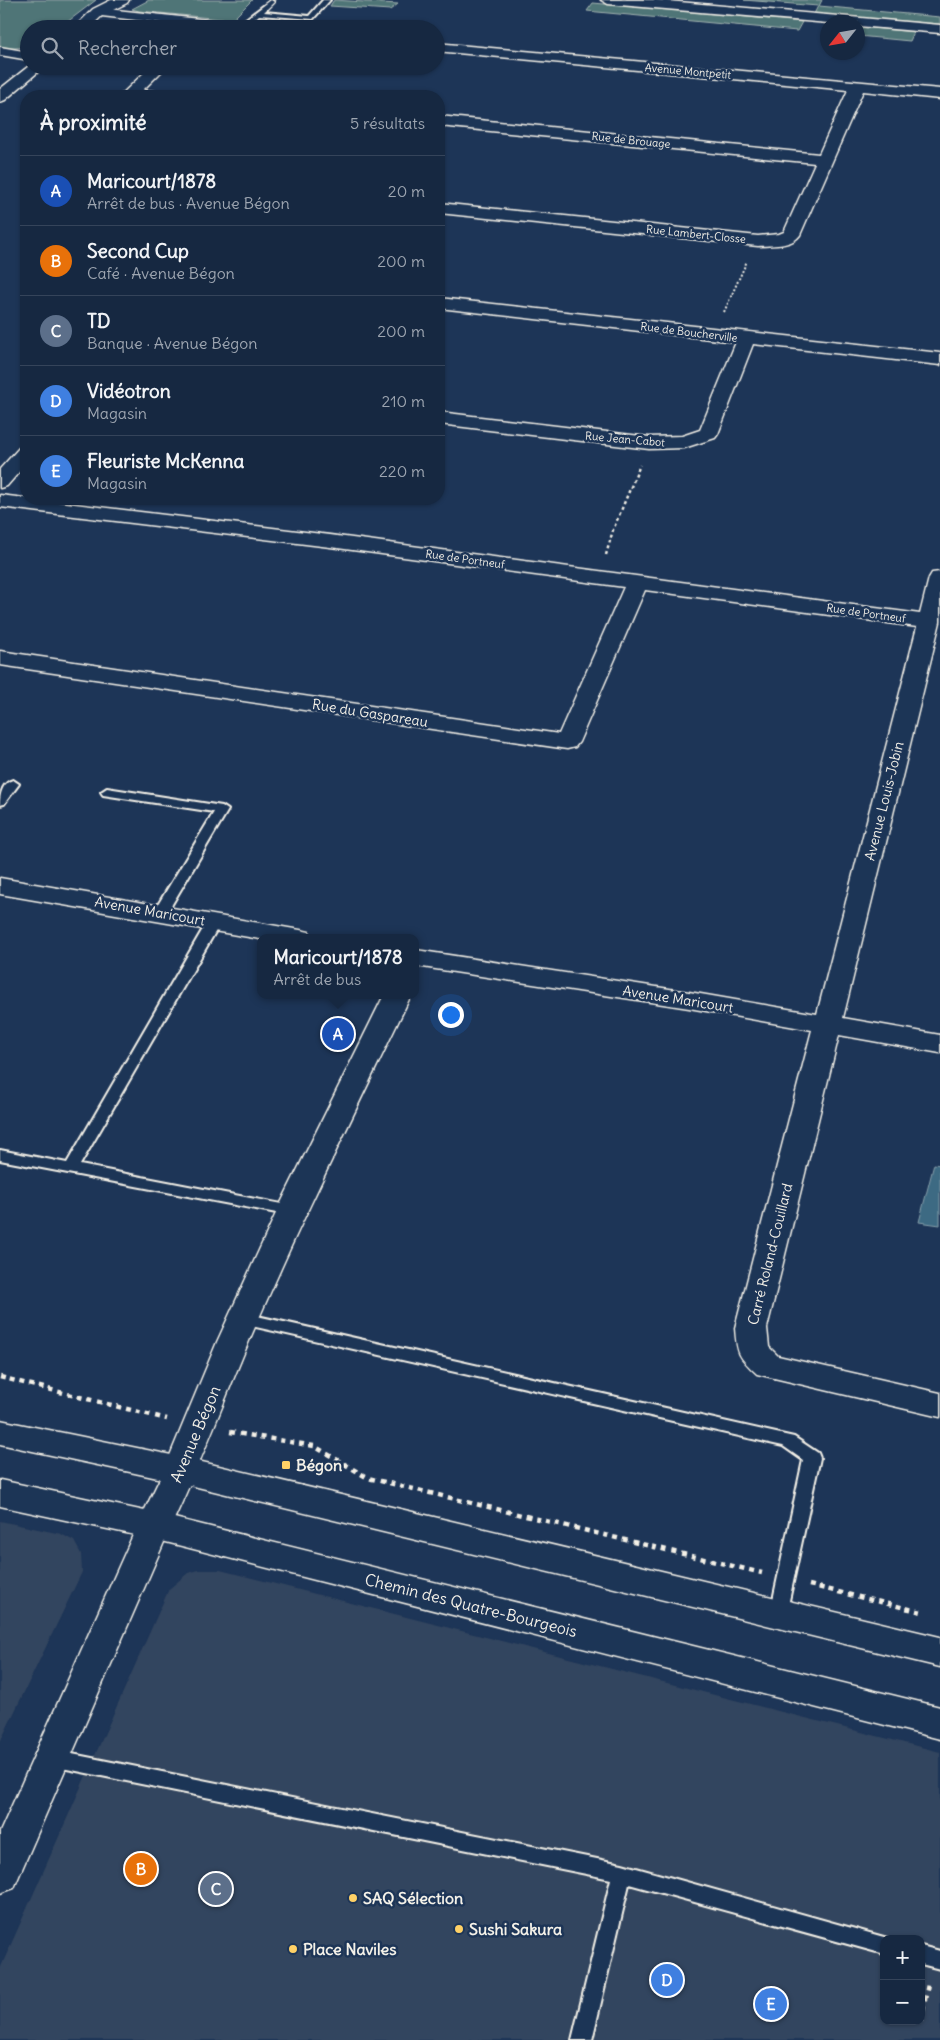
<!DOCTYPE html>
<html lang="fr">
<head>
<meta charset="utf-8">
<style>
	body { margin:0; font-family:Delius,sans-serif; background:#23344c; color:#f1f3f6 }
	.controls { position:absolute; right:15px; bottom:15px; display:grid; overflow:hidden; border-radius:10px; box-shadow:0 1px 4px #0004 }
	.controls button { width:45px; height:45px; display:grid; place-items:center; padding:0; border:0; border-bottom:1px solid #35445a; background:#162841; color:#f1f3f6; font:25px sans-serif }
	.compass { position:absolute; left:820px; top:15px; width:45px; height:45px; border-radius:50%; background:#162841; box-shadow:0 1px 4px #0004; rotate:239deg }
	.you { position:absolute; left:450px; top:1014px; width:18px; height:18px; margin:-12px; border:4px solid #fff; border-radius:50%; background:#1a73e8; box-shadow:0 0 0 8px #1a73e833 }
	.badge { display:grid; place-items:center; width:32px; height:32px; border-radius:50%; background:#d6ab8b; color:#fff; font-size:16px; font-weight:700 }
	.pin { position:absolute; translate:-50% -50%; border:2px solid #fff; box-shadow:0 1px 5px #0006 }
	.popup { position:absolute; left:257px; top:934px; width:162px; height:65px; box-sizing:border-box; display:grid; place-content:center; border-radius:10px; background:#162841; filter:drop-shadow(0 1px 4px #0005); font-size:16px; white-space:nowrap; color:#9ea6b1 }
	.popup b { font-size:19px; color:#f1f3f6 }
	.popup::after { content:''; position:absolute; left:50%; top:100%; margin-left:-10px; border:10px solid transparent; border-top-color:#162841 }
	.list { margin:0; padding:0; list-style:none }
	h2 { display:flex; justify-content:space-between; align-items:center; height:65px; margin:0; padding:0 20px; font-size:21px }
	h2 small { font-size:16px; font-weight:400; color:#9ea6b1 }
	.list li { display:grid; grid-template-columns:32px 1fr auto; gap:15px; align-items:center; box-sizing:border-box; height:70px; padding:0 20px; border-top:1px solid #35445a }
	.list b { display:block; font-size:19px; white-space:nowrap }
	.list p { margin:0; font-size:16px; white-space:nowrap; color:#9ea6b1 }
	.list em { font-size:16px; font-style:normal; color:#9ea6b1 }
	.icon { flex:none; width:28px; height:28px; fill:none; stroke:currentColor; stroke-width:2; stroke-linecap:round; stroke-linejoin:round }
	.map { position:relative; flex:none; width:940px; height:2040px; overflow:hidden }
	.search { position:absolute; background:#162841; box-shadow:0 1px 4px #0004; left:20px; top:20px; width:425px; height:55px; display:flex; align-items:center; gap:12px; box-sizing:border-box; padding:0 18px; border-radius:28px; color:#9ea6b1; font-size:19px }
	.panel { position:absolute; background:#162841; box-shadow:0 1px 4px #0004; left:20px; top:90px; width:425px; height:415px; border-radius:20px }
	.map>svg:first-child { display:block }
</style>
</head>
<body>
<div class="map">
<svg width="940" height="2040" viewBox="0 0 940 2040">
	<rect width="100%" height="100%" fill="#1d3557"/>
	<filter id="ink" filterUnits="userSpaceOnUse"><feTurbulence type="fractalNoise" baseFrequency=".02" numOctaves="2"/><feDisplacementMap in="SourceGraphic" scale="10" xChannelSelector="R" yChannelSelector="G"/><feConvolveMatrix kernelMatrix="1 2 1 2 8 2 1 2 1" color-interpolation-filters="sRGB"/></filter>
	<g filter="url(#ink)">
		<!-- built -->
		<path fill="#33455e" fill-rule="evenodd" d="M0,1521L61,1534L74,1541L81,1554L82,1572L0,1742Z
			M199,1570H220L940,1752V2040H0V1969L169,1589L188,1573ZM884,1939H921V2021H884Z"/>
		<!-- green -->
		<path fill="#507577" stroke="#a2b3b0" d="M0,0H96L58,29H29V47L0,49Z
			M149,0H252L232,20L139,11L132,9Z
			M334,0L398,4L390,10L330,6Z
			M744,0H822L819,6L940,17V24L814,14L818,6Z
			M593,3L802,22L797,31L587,11Z
			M861,27L914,32L910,41L858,36Z"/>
		<!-- water -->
		<path fill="#3e6a83" stroke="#87a0ab" d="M934,1164L940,1165V1225L919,1222Z"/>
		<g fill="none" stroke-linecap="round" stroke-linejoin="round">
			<!-- service casing -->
			<g stroke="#f4f1e8" stroke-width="4">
				<path id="service" d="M271,0L274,2L264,12L309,16L323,0H330L313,19L259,15L244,29H238V25Z
					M13,780L19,784L4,804L0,805C0,795 2,783 13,780Z
					M107,788L222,806L228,810L165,916L160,917L153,913L214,812L103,795L101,792Z
					M214,918L221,922L80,1165L292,1206L297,1207L300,1211L297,1215L292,1216L0,1160V1150L67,1163L207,922Z
					M244,1313L794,1437L818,1453L820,1458L785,1619L779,1621L773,1619L770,1614L803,1460L783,1446L238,1323L236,1319L238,1315Z
					M52,1750L622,1864L891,1939H884V1954L629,1884L592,2040H572L611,1879L52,1766L45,1764L43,1758L45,1752Z
					M921,1946L940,1951V1969L921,1964Z"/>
			</g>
			<!-- minor casing -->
			<g stroke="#f4f1e8" stroke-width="3">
				<path id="minor" d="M601,0H656L940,25V33L858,26V22L828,23L608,4Z
					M98,8L254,25L261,29H213L93,15L91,12Z
					M436,43L940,89V99L863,91L800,235C791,247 771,245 758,246L439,213V203L758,236L779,234L784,232L815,163L439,126V116L819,154L848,90L436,51Z
					M151,66H167L143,90L170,93L172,96H120Z
					M439,298L940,353V365L753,344L718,434L715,438L684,448L649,449L439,424V412L649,437L682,436L700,430L736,342L439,308Z
					M26,446V464L7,486L0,488V469L19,448Z
					M0,495L330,535L920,614L929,578L932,573L940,572V622L843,1018L940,1035V1053L839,1035L767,1328L769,1347L778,1356L940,1393V1417L757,1374C738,1356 737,1354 735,1328L812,1030L689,1008L416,966V950L689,992L817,1014L917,627L645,590L579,742L575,747L567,749L0,665V651L559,734L624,587L330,547L0,507Z"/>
			</g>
			<!-- tertiary casing -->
			<g stroke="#f4f1e8" stroke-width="3">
				<path id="tertiary" d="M111,0H129L127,3L103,15L88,29H73L93,9Z
					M29,66H45L5,100L0,102V89Z
					M0,878L300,930L309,932L313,938L260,939L0,894Z
					M384,995H411C356,1110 299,1224 249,1341C223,1403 200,1465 171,1526L19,1876L14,1888L0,1893V1832L137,1526L164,1470L217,1342L277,1211Z"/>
			</g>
			<!-- secondary casing -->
			<g stroke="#f4f1e8" stroke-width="3">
				<path id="secondary" d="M0,1420L181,1457L940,1637V1667L181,1483L0,1444Z
					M0,1480L154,1513L940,1707V1739L154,1539L0,1506Z"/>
			</g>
			<!-- motorway casing -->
			<g stroke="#f4f1e8" stroke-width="3">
				<path id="motorway" d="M0,47L29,52V60L0,55Z"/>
			</g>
			<!-- path-far2 -->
			<path stroke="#f4f1e8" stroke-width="2" stroke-dasharray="2 2" stroke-linecap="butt" d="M724,312L747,261"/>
			<!-- path-far1 -->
			<path stroke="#f4f1e8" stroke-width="2.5" stroke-dasharray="3 3" stroke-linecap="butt" d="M606,555L613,530L640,465"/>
			<!-- path -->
			<path stroke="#f4f1e8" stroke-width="4.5" stroke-dasharray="5 5" stroke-linecap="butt" d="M0,1377L167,1419
				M230,1432L314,1446L368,1478L762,1573
				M809,1585L922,1612
				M921,2020L928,1984"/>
			<!-- service -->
			<use href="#service" fill="#1d3557" fill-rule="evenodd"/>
			<!-- minor -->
			<use href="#minor" fill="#1d3557" fill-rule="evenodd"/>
			<!-- tertiary -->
			<use href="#tertiary" fill="#1d3557" fill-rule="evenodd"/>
			<!-- secondary -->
			<use href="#secondary" fill="#1d3557" fill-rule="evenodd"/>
			<!-- motorway -->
			<use href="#motorway" fill="#1d3557" fill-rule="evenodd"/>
		</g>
	</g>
	<!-- markers -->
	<g fill="#ffd166" stroke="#1d3557" stroke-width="2">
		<rect x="281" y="1460" width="10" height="10" rx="2.5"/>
		<circle cx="353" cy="1898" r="5"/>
		<circle cx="459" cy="1929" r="5"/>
		<circle cx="293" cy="1949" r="5"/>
	</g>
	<g text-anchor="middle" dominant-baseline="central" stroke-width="5" stroke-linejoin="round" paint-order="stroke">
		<!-- far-street labels -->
		<g font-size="11" fill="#f4f1e8" stroke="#1d3557">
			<text transform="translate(688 71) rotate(5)">Avenue Montpetit</text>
			<text transform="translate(631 140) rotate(6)">Rue de Brouage</text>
			<text transform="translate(696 234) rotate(6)">Rue Lambert-Closse</text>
			<text transform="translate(689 332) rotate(7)">Rue de Boucherville</text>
			<text transform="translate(625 439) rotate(5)">Rue Jean-Cabot</text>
			<text transform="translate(465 559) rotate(8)">Rue de Portneuf</text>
			<text transform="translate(866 613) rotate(8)">Rue de Portneuf</text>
		</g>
		<!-- street labels -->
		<g font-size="14" fill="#f4f1e8" stroke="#1d3557">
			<text transform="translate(370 713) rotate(9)">Rue du Gaspareau</text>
			<text transform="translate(884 801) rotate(-76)">Avenue Louis-Jobin</text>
			<text transform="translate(150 911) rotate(10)">Avenue Maricourt</text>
			<text transform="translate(678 999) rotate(9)">Avenue Maricourt</text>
			<text transform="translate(770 1254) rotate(-76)">Carré Roland-Couillard</text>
		</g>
		<!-- near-street labels -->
		<g font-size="16" fill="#f4f1e8" stroke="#1d3557">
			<text transform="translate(195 1434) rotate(-67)">Avenue Bégon</text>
			<text transform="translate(471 1605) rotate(14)">Chemin des Quatre-Bourgeois</text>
		</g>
		<!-- near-poi labels -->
		<g font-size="16" font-weight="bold" fill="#f4f1e8" stroke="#1d3557" text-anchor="start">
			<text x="296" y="1465">Bégon</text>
			<text x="363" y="1898">SAQ Sélection</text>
			<text x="469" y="1929">Sushi Sakura</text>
			<text x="303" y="1949">Place Naviles</text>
		</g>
	</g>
</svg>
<div class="controls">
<button>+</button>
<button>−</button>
</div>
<svg class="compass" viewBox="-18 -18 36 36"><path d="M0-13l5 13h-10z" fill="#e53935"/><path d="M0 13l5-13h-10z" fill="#9ea6b1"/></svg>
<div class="you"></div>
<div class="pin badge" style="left:338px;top:1034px;background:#1a4fb4">A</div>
<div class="popup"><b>Maricourt/1878</b>Arrêt de bus</div>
<div class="pin badge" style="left:141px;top:1869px;background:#e8710a">B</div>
<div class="pin badge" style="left:216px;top:1889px;background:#5c6f8a">C</div>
<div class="pin badge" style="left:667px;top:1980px;background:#3f7fe0">D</div>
<div class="pin badge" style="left:771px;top:2004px;background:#3f7fe0">E</div>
<div class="search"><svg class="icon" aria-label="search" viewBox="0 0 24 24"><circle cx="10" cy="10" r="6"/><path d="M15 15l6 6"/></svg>Rechercher</div>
<section class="panel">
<h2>À proximité<small>5 résultats</small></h2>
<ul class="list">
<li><span class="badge" style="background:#1a4fb4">A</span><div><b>Maricourt/1878</b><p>Arrêt de bus · Avenue Bégon</p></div><em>20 m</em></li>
<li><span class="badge" style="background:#e8710a">B</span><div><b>Second Cup</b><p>Café · Avenue Bégon</p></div><em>200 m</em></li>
<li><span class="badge" style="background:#5c6f8a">C</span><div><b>TD</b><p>Banque · Avenue Bégon</p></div><em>200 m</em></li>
<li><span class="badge" style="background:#3f7fe0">D</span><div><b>Vidéotron</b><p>Magasin</p></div><em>210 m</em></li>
<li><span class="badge" style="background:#3f7fe0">E</span><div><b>Fleuriste McKenna</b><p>Magasin</p></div><em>220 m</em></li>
</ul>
</section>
</div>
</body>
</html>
